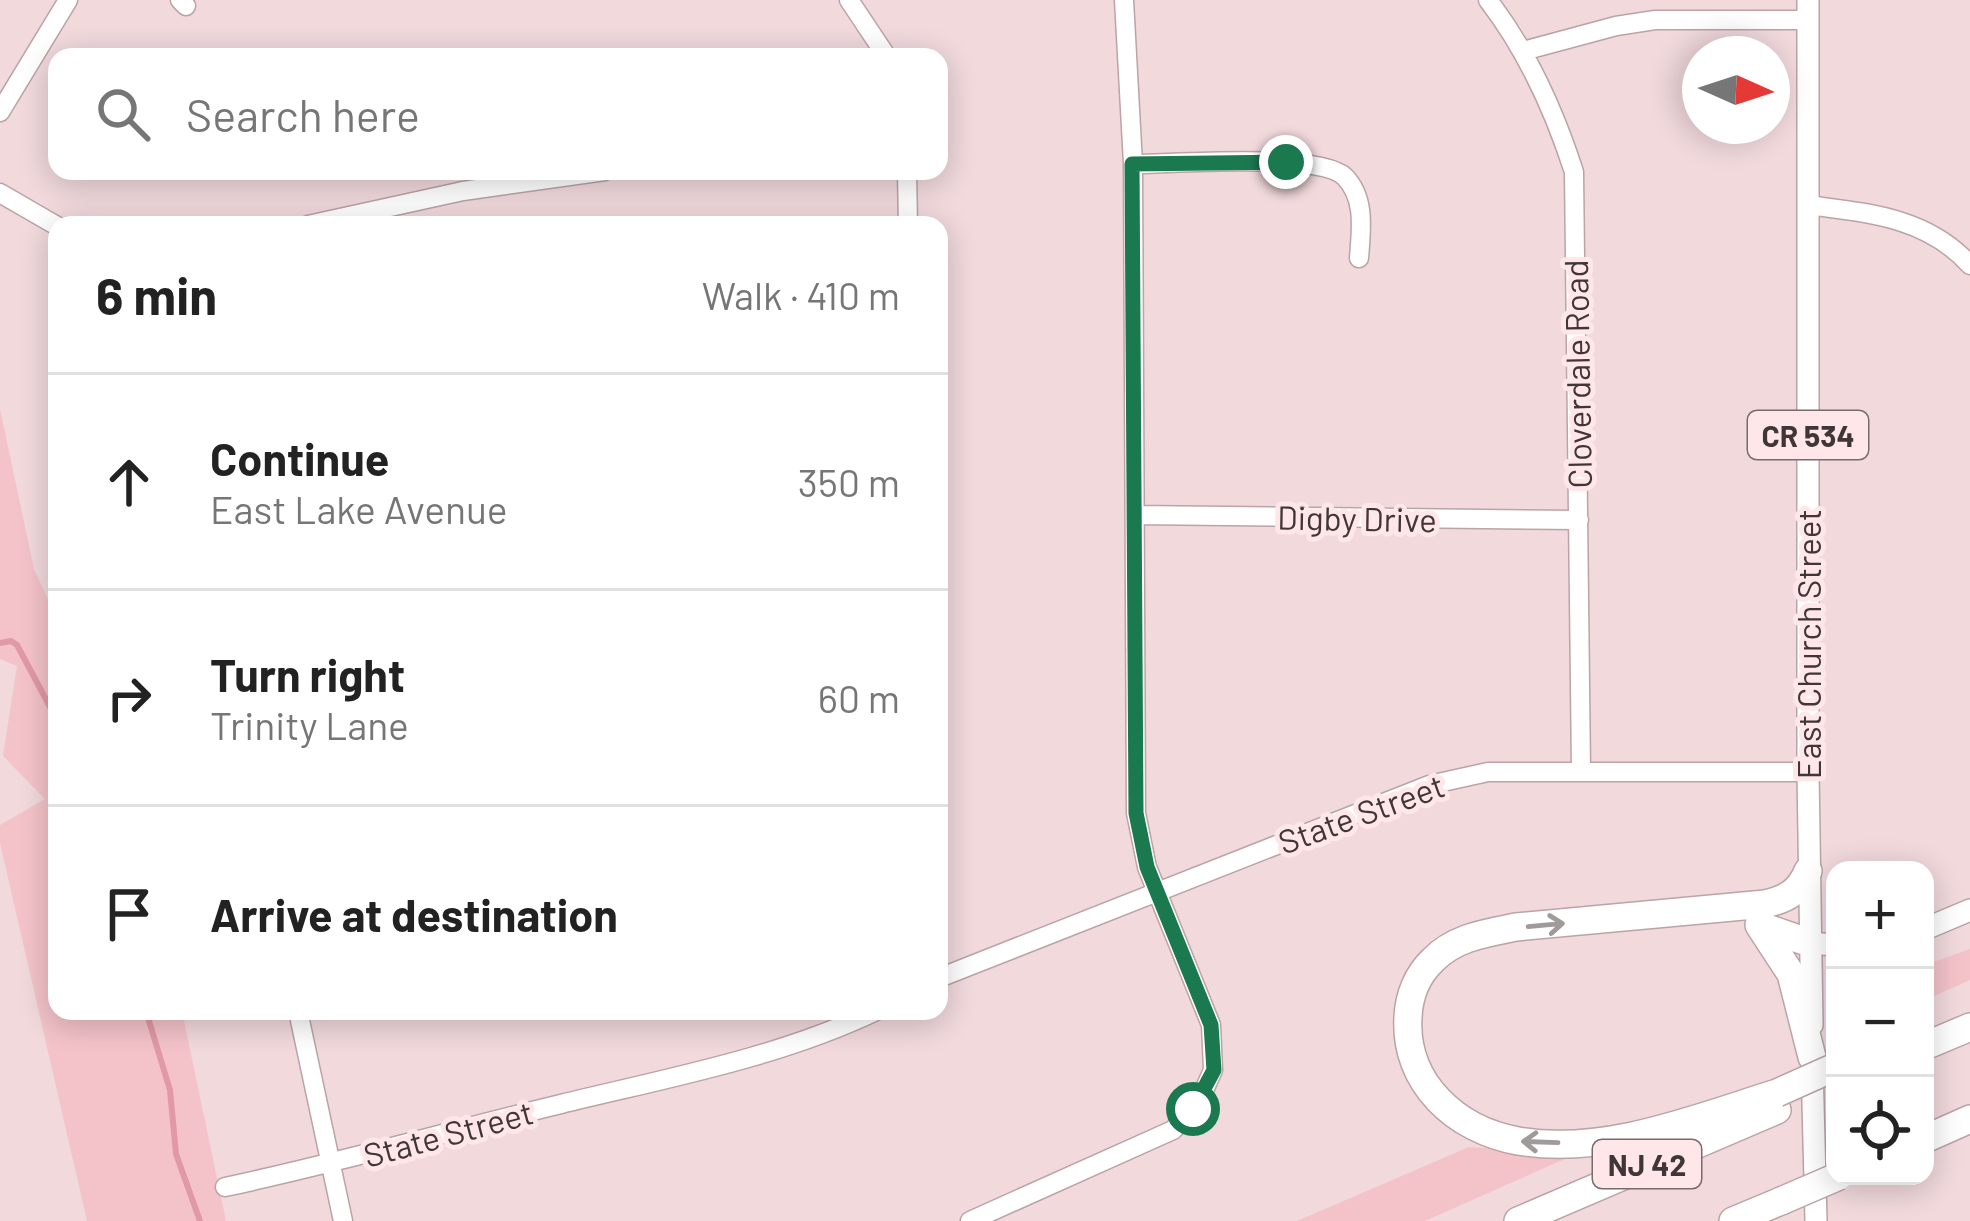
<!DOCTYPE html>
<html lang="en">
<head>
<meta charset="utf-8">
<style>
	body { margin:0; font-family:Barlow,sans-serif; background:#f2f2f2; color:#222 }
	.controls { position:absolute; right:36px; bottom:36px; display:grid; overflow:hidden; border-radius:24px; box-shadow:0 6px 30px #0003 }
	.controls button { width:108px; height:108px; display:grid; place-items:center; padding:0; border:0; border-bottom:3px solid #e0e0e0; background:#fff; color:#222; font:60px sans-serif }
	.compass { position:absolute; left:1682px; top:36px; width:108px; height:108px; border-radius:50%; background:#fff; box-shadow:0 6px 30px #0003; rotate:93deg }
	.stop { position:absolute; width:36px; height:36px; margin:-27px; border:9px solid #1b7950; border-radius:50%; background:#fff }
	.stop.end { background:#1b7950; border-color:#fff; box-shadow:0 3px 12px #0008 }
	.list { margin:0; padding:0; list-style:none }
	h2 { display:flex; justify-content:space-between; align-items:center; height:156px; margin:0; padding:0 48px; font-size:51px }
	h2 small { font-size:39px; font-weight:400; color:#767676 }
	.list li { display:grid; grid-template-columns:78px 1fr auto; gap:36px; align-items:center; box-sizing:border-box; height:216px; padding:0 48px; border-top:3px solid #e0e0e0 }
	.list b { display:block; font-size:45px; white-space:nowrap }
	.list p { margin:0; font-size:39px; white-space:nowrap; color:#767676 }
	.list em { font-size:39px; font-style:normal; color:#767676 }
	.icon { flex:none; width:66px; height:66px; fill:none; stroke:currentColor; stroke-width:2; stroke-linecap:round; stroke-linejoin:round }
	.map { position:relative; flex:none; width:1970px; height:1221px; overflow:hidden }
	.search { position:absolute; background:#fff; box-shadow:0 6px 30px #0003; left:48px; top:48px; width:900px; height:132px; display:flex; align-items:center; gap:30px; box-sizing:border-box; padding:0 42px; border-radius:24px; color:#767676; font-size:45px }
	.panel { position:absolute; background:#fff; box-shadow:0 6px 30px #0003; left:48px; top:216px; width:900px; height:804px; border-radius:24px }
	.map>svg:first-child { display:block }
</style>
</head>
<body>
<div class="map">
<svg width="1970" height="1221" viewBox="0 0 1970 1221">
	<rect width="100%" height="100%" fill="#f1d9dc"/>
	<!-- green -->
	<path fill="#f3c3c9" d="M0,409L34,569L57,619V1011H182L226,1221H87L0,843V825L45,799L3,756L17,666L0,659Z
		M1970,949V980L1925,1000V965Z
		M1469,1147L1576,1154L1425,1221H1297Z"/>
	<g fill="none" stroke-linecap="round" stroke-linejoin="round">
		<!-- stream -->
		<path stroke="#e199a5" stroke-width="6" d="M0,643L11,641L17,645L57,720
			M146,1011L170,1090L176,1154L200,1221"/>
		<!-- minor casing -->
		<g stroke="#bba3a6" stroke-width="21">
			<path id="minor" d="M180,0L186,6
				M849,0L887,57
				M1488,0C1528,52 1554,110 1574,172L1581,770
				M1523,51L1616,26L1655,20H1808
				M0,112L68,0
				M1133,164C1174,164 1319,152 1345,177C1366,199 1361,230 1359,258
				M907,171L908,225
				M0,193L57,226
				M1808,205C1868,213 1927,217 1970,265
				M308,225L463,191L605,171
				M1135,515L1579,520
				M939,978L1429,785L1488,772H1808
				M298,1011L343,1221
				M225,1187C338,1163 449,1131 561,1104C667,1078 777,1058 876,1011
				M970,1221L1173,1130L1198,1104L1213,1070L1211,1025L1147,867L1136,813L1133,164L1124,0"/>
		</g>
		<!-- major casing -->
		<g stroke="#bba3a6" stroke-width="24">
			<path id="major" d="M1808,0V772L1812,1025
				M1925,929L1970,910
				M1810,943L1835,945
				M1812,1063L1816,1221"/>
		</g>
		<!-- highway casing -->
		<g stroke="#bba3a6" stroke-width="30">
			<path id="highway" d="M1759,925L1791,974L1812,1057
				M1761,926L1810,943
				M1925,1046L1970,1027
				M1777,1093C1697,1118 1604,1156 1518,1141C1456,1130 1404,1083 1408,1017C1409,996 1417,975 1433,960C1455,937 1487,933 1516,927L1765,904C1787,899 1799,892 1808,871
				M1925,1139L1970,1119
				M1518,1221L1777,1110
				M1733,1221L1781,1201"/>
		</g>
		<!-- minor -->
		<use href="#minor" stroke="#fff" stroke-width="18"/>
		<!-- major -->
		<use href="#major" stroke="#fff" stroke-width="21"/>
		<!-- highway -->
		<use href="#highway" stroke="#fff" stroke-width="27"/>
		<!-- highway-bridge casing -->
		<g stroke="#bba3a6" stroke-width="30" stroke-linecap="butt">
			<path id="highway-bridge" d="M1777,1093L1835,1067
				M1781,1201L1839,1176"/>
		</g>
		<!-- highway-bridge -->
		<use href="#highway-bridge" stroke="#fff" stroke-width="27"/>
	</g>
	<!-- one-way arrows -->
	<defs><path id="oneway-shaft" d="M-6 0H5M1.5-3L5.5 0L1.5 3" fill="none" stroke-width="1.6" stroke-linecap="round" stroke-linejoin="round" transform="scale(3)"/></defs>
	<g stroke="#a09a9b">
		<use href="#oneway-shaft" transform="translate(1546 925) rotate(-5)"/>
		<use href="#oneway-shaft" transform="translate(1540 1142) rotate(-178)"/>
	</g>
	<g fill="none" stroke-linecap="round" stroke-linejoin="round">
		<!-- route -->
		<path stroke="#1b7950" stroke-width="15" d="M1193,1109L1214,1070L1211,1025L1147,867L1136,813L1132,164L1286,162"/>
	</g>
	<g text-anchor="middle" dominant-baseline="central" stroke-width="10" stroke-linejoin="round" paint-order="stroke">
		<!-- shield labels -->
		<g fill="#ffe6e9" stroke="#796b6c" stroke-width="3">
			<rect x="1748" y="411" width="120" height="48" rx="9"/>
			<rect x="1593" y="1140" width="108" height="48" rx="9"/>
		</g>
		<g font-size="30" font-weight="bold" fill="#403637">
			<text x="1808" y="435">CR 534</text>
			<text x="1647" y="1164">NJ 42</text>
		</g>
		<!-- street labels -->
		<g font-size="33" fill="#403637" stroke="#ffe6e9">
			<text transform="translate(1577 374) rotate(-91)">Cloverdale Road</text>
			<text transform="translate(1357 518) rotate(1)">Digby Drive</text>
			<text transform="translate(1808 644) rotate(-90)">East Church Street</text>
			<text transform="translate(1361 813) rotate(-20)">State Street</text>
			<text transform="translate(448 1133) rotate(-15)">State Street</text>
		</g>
	</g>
</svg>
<div class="controls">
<button>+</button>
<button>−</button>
<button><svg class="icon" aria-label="locate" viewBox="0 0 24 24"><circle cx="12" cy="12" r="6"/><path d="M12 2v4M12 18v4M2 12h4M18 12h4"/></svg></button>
</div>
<svg class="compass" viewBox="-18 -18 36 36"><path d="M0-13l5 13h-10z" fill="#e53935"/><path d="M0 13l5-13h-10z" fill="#767676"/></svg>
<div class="stop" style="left:1193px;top:1109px"></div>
<div class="stop end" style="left:1286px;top:162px"></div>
<div class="search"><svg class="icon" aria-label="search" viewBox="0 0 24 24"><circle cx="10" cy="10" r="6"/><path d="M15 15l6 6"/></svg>Search here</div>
<section class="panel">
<h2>6 min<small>Walk · 410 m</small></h2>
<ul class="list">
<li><svg class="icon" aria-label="ahead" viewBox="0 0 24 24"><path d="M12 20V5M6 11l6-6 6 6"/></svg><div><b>Continue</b><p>East Lake Avenue</p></div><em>350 m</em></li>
<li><svg class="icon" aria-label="right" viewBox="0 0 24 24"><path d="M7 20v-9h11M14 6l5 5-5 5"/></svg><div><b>Turn right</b><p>Trinity Lane</p></div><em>60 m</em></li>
<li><svg class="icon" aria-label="arrive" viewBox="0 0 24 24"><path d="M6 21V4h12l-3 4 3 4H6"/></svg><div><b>Arrive at destination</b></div></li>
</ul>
</section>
</div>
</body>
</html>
